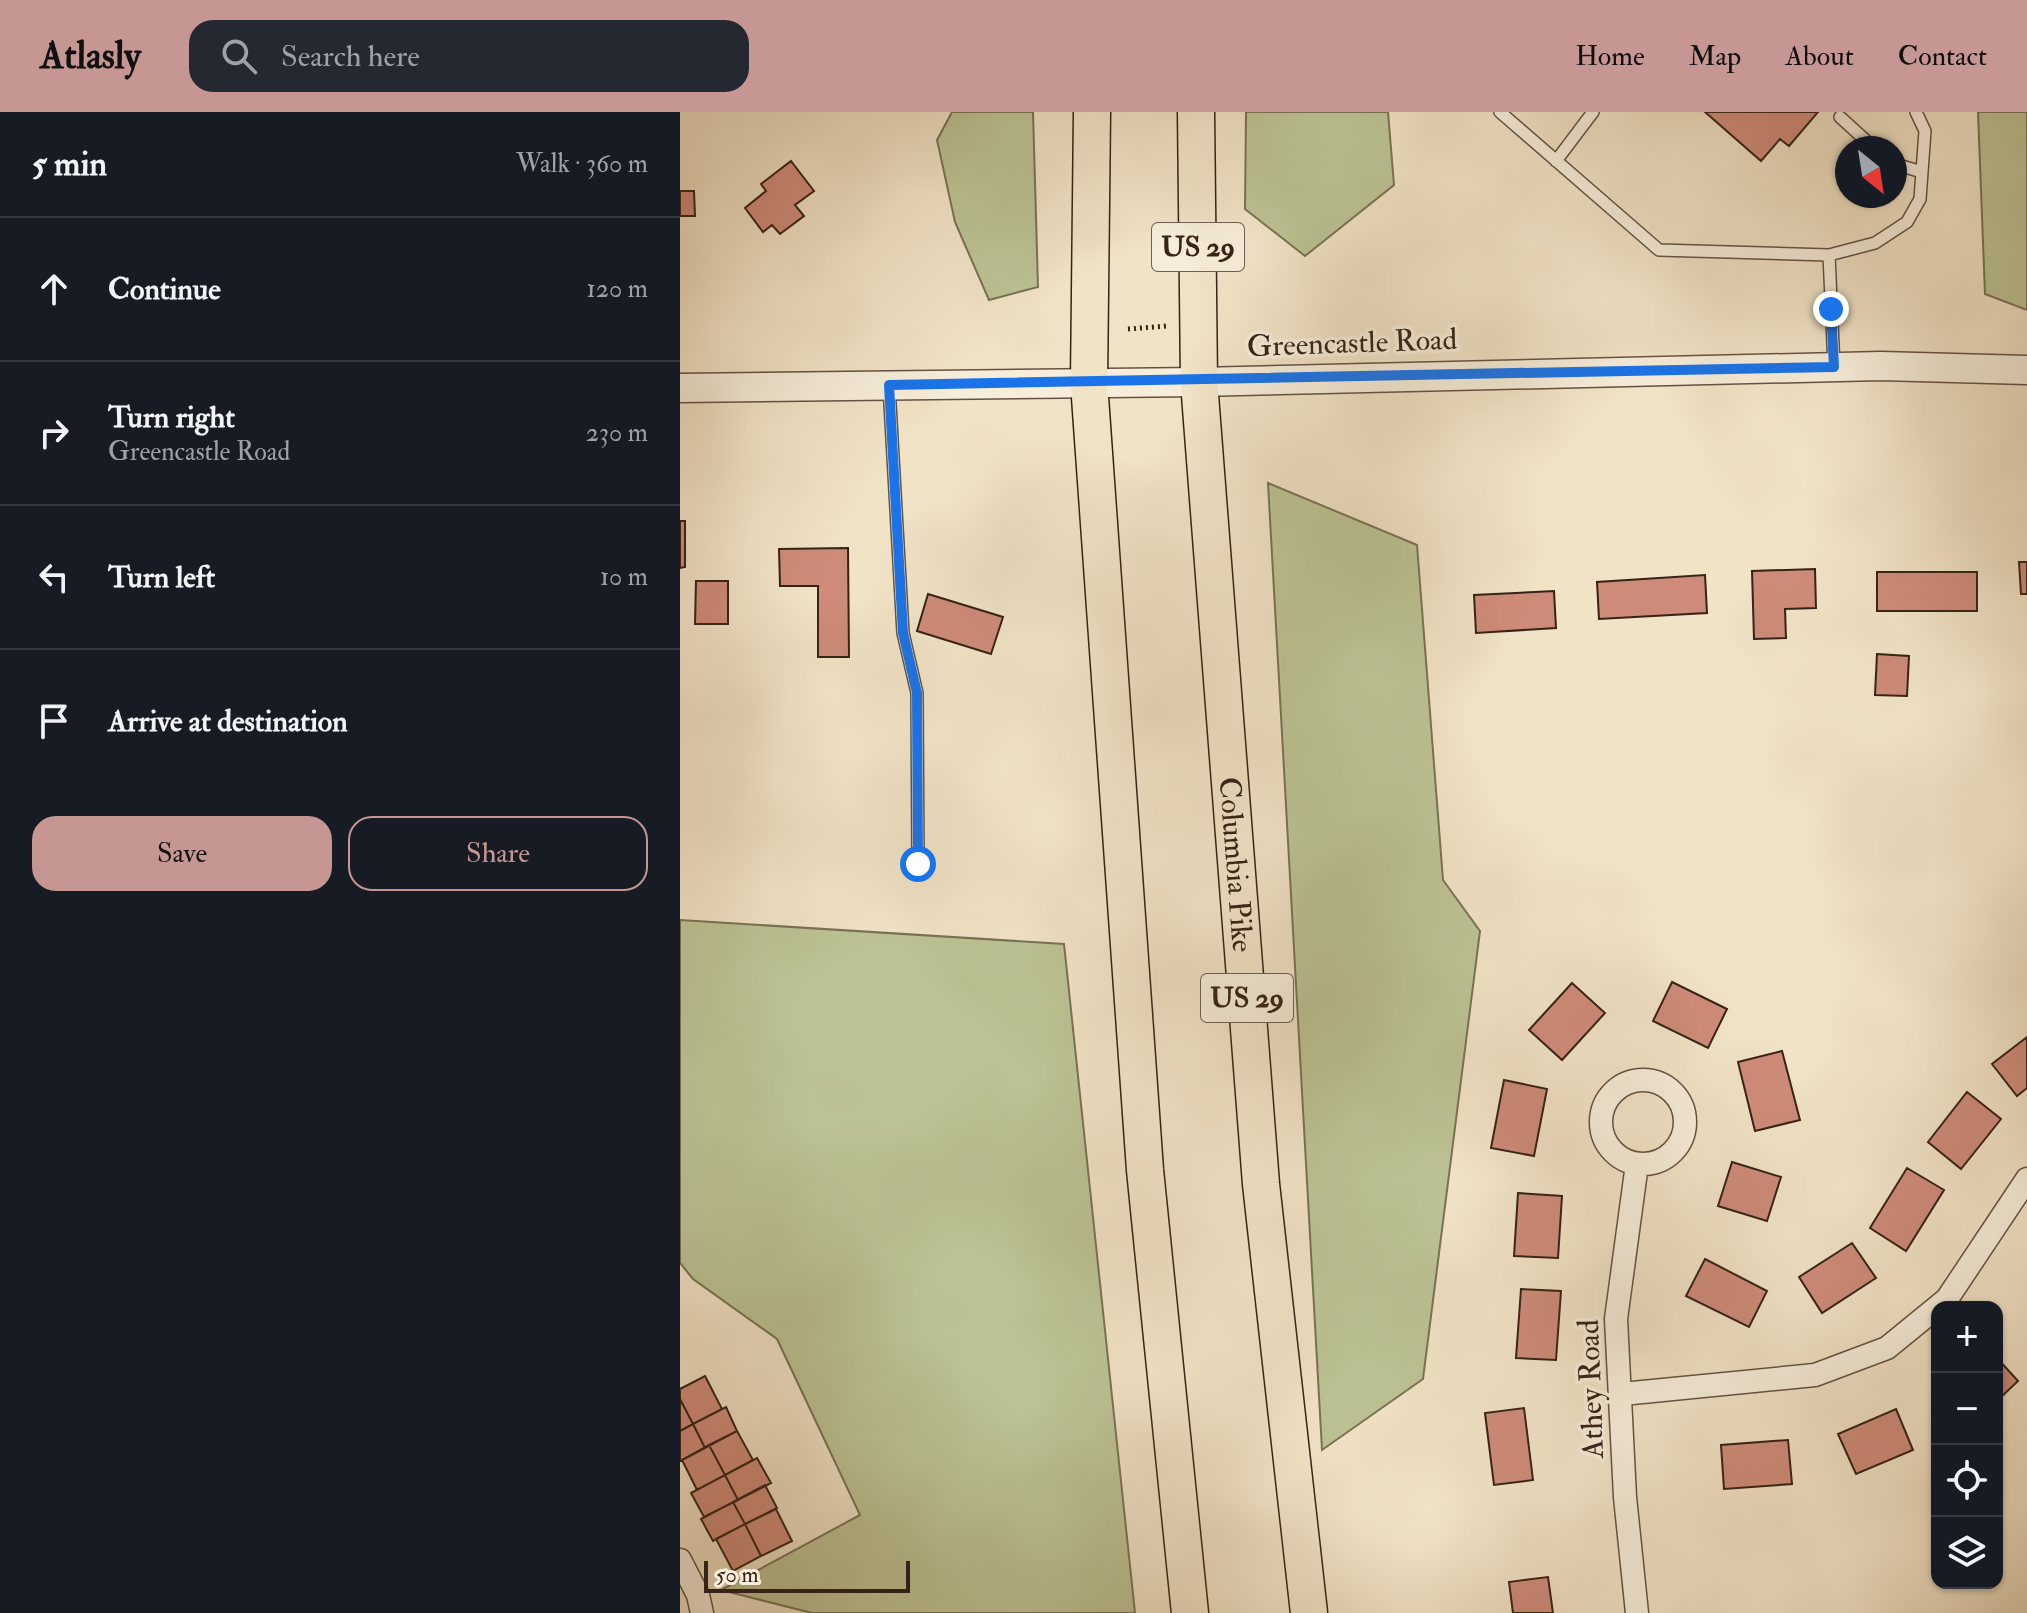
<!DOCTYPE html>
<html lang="en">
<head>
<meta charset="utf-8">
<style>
	body { margin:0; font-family:"IM FELL Double Pica",serif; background:#242831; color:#f1f3f6 }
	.controls { position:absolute; right:24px; bottom:24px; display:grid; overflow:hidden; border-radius:16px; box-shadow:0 2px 6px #0004 }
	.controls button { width:72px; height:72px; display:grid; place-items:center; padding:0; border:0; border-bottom:2px solid #363941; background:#171b24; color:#f1f3f6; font:40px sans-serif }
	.compass { position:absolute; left:1155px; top:24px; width:72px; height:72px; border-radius:50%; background:#171b24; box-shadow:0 2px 6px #0004; rotate:150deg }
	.scale { position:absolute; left:24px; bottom:20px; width:206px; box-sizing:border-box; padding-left:8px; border:4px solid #362216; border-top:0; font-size:22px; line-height:28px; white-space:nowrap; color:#362216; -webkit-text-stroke:6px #f6edda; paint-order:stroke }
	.stop { position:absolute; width:24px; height:24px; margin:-18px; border:6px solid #1a73e8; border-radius:50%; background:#fff }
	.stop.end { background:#1a73e8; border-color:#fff; box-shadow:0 2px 8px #0008 }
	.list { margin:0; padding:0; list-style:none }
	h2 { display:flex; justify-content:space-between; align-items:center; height:104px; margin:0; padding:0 32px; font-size:34px }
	h2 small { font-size:26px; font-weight:400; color:#9ea1a6 }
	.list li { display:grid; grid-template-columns:52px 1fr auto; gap:24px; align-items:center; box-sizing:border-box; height:144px; padding:0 32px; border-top:2px solid #363941 }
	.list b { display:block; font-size:30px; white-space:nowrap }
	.list p { margin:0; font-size:26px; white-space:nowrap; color:#9ea1a6 }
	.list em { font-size:26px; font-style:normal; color:#9ea1a6 }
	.actions { display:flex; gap:16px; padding:24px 32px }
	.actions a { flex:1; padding:18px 0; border:2px solid #c59692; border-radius:24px; text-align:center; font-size:28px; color:#c59692 }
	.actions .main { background:#c59692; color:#111 }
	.icon { flex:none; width:44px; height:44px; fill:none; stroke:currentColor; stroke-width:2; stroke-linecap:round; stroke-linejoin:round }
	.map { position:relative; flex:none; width:1347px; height:1501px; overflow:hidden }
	header { display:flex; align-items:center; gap:48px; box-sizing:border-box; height:112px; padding:0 40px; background:#c59692; color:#111 }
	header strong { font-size:38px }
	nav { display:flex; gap:44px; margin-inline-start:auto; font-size:28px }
	.search { width:560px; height:72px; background:#242831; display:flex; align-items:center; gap:20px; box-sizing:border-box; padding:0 28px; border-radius:24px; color:#9ea1a6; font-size:30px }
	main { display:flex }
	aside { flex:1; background:#171b24 }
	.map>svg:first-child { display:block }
</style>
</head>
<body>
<header>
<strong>Atlasly</strong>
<div class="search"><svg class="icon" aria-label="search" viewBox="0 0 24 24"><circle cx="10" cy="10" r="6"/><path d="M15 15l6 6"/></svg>Search here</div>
<nav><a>Home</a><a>Map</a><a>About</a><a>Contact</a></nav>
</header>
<main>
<aside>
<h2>5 min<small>Walk · 360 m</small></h2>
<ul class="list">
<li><svg class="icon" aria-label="ahead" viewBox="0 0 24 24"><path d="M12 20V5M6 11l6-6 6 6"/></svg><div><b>Continue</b></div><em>120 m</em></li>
<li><svg class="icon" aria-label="right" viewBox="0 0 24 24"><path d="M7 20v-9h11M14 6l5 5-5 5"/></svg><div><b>Turn right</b><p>Greencastle Road</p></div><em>230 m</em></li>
<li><svg class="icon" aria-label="left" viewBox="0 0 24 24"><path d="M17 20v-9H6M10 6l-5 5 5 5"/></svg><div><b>Turn left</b></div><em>10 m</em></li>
<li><svg class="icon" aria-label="arrive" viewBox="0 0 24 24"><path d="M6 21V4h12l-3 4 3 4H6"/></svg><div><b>Arrive at destination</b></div></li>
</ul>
<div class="actions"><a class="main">Save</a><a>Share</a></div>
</aside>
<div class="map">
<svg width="1347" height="1501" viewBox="0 0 1347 1501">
	<rect width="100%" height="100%" fill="#f1e3c6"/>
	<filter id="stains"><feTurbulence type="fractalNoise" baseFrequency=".0025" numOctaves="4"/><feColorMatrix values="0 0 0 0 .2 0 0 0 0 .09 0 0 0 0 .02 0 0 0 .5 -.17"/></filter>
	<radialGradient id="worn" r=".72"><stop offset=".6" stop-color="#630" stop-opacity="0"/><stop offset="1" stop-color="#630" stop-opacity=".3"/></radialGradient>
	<!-- green -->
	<path fill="#bcc394" stroke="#797255" stroke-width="2" d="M272,0H353L358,175L309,188L275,110L257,28Z
		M566,0H708L714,73L625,144L565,97Z
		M1298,0H1347V198L1305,182Z
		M588,371L737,433L763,768L800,819L743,1267L642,1338Z
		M0,808L384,832L455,1501H132L41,1478L180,1403L97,1227L13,1167L0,1151Z"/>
	<!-- building -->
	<path fill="#ce8b79" stroke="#362216" stroke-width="2" d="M1025,0H1138L1109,34L1100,27L1081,49Z
		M111,49L134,79L115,93L124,104L100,122L92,113L83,120L65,96L86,79L81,72Z
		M0,79H14L15,104H0Z
		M0,409H5V455L0,456Z
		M168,436L169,545H138V474H100L99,437Z
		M1339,450H1347V482H1341Z
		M1135,457L1136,496L1105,497L1106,526L1074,527L1072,459Z
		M1197,460H1297V499H1197Z
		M1025,463L1027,501L919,507L917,470Z
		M16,469H48V512H15Z
		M874,479L876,516L796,521L794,483Z
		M248,482L323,505L311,542L237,519Z
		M1197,542L1229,544L1227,584L1195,583Z
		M992,870L1047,897L1028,936L973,909Z
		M892,871L925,901L882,948L849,918Z
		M1347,925V976L1337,984L1312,952Z
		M1102,939L1120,1008L1075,1019L1058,950Z
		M824,968L867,977L854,1044L811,1036Z
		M1287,980L1321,1007L1281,1057L1248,1030Z
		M1052,1050L1101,1065L1087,1109L1038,1094Z
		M1227,1056L1264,1078L1226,1139L1190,1116Z
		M838,1081L882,1084L878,1146L834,1144Z
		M1172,1131L1196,1166L1142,1201L1119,1165Z
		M1025,1147L1087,1179L1069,1215L1006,1184Z
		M841,1177L881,1179L876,1248L836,1246Z
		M1317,1246L1338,1269L1317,1289Z
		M25,1264L42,1297L13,1312L0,1287V1277Z
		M0,1287L13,1312L0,1319Z
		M46,1295L57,1319L25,1336L13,1312Z
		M844,1296L853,1368L814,1373L805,1301Z
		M1216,1297L1233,1338L1176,1362L1158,1322Z
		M13,1312L25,1336L0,1349V1319Z
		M57,1319L73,1348L45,1363L29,1333Z
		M1108,1328L1112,1372L1044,1377L1041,1333Z
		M29,1333L45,1363L17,1378L2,1348Z
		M77,1346L91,1371L58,1388L45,1363Z
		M45,1363L58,1388L24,1405L11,1381Z
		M85,1373L97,1396L65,1412L53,1390Z
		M53,1390L65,1412L33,1429L21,1407Z
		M96,1397L112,1429L81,1444L65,1412Z
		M65,1412L81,1444L53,1459L36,1427Z
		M868,1465L873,1501H833L829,1470Z"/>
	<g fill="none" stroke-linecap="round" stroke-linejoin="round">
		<!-- service casing -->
		<g stroke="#655242" stroke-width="14">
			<path id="service" d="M820,0L979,138L1149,143L1154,255
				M1160,5L1194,36
				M876,49L913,0
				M1215,52L1242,60
				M1149,143L1195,131L1227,110L1240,87L1245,19L1236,0
				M209,274L223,521L237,581L238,752"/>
		</g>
		<!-- minor casing -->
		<g stroke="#655242" stroke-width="25">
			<path id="minor" d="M921 1010a42 42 0 1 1 84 0a42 42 0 1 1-84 0Z
				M957,1052L936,1207L945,1385L957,1501
				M942,1282L1135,1263L1207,1236L1267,1187L1347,1067
				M0,1448L18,1483L22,1501"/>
		</g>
		<!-- tertiary casing -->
		<g stroke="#655242" stroke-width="31">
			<path id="tertiary" d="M0,276L519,270L1201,254L1347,258"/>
		</g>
		<!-- trunk casing -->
		<g stroke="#362216" stroke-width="39">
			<g id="trunk">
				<path d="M412,0L409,271L465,1058L510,1501"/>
				<path id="s1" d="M516,0L519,270L581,1072L629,1501"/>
			</g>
		</g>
		<!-- path -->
		<path stroke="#362216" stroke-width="5" stroke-dasharray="2 4" stroke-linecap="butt" d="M448,217L487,214"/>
		<!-- service -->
		<use href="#service" stroke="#f6edda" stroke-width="11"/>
		<!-- minor -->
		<use href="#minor" stroke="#f6edda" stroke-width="22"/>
		<!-- tertiary -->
		<use href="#tertiary" stroke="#f6edda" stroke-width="28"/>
		<!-- trunk -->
		<use href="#trunk" stroke="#f1e3c6" stroke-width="36"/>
	</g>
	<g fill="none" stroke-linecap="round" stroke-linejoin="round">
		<!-- route -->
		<path stroke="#1a73e8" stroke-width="10" d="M238,752L237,581L223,521L209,273L1154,255L1151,197"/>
	</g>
	<g text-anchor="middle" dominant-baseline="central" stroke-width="7" stroke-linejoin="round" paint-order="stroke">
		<!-- shield labels -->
		<g fill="#f6edda" stroke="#705f51" stroke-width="2">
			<rect x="472" y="111" width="92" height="48" rx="6"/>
			<rect x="521" y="862" width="92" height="48" rx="6"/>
		</g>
		<g font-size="28" font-weight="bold" fill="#362216">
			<text x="518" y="135">US 29</text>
			<text x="567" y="886">US 29</text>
		</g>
		<!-- street labels -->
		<g font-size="30" fill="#362216" stroke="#f6edda">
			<text transform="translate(672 231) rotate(-2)">Greencastle Road</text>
			<text stroke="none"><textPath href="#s1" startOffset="754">Columbia Pike</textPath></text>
			<text transform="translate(911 1277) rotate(-92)">Athey Road</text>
		</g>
	</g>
	<rect width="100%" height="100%" filter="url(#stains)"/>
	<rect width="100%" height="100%" fill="url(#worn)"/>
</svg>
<div class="controls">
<button>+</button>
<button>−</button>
<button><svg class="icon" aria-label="locate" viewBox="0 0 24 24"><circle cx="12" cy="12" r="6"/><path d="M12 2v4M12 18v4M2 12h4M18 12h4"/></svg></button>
<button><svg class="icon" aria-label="layers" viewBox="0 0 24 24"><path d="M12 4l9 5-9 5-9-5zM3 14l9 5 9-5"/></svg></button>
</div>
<svg class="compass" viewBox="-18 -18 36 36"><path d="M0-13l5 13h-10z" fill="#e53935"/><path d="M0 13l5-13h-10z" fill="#9ea1a6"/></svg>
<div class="scale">50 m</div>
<div class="stop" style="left:238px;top:752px"></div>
<div class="stop end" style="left:1151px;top:197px"></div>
</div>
</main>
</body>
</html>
